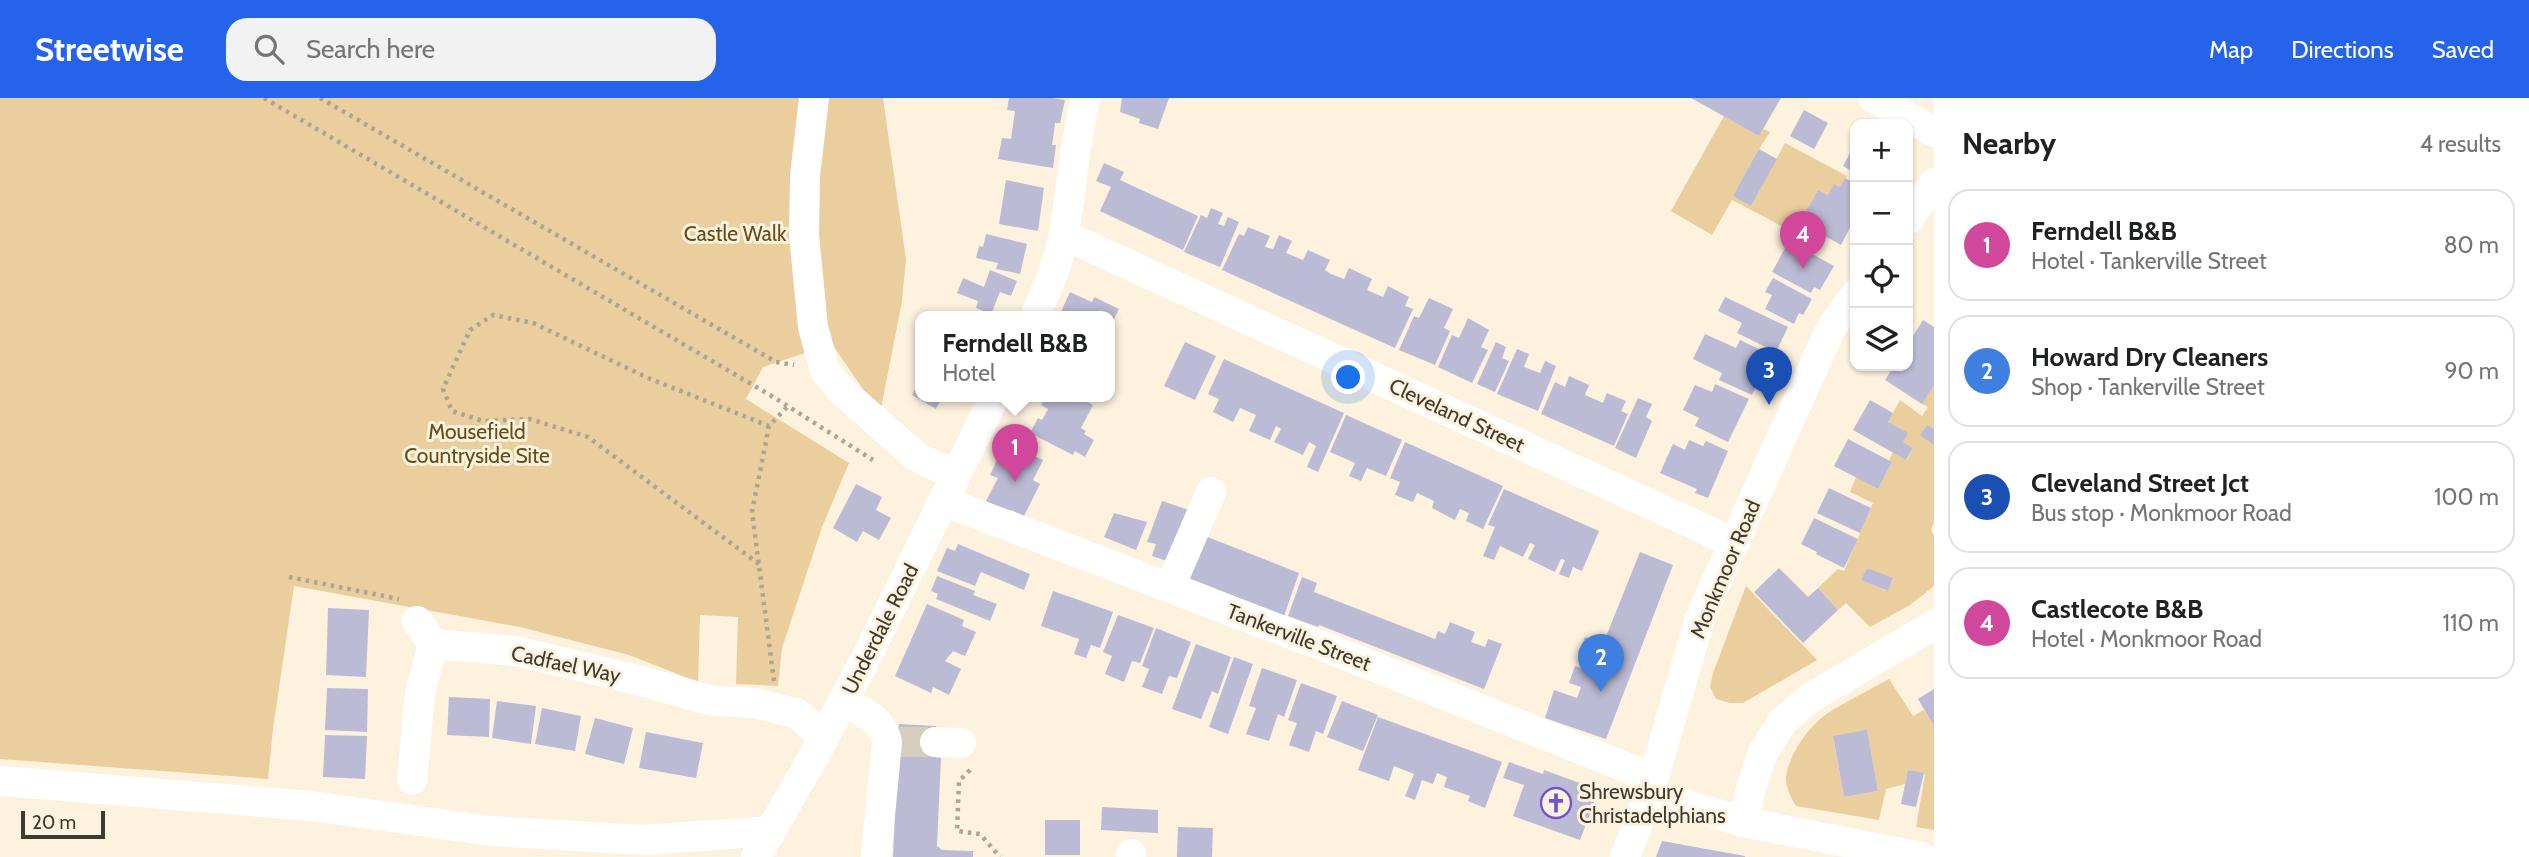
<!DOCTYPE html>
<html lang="en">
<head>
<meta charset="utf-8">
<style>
	body { margin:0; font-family:Cabin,sans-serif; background:#f2f2f2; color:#202124 }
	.controls { position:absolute; right:21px; top:21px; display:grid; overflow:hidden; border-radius:14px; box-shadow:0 2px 5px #0004 }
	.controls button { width:63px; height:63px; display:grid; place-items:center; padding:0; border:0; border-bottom:2px solid #e0e0e0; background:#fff; color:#202124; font:35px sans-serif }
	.scale { position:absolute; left:21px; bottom:18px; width:84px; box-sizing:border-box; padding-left:7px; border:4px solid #3f3a30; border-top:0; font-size:19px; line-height:24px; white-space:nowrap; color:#3f3a30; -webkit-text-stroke:5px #fdf2de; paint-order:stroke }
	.you { position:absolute; left:1349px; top:280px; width:24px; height:24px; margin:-18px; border:5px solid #fff; border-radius:50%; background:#1a73e8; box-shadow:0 0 0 10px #1a73e833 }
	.badge { display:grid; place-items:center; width:46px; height:46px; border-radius:50%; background:#2563eb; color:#fff; font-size:23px; font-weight:700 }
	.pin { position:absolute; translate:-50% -58px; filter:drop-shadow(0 2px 4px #0008) }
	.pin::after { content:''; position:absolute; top:37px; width:24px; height:21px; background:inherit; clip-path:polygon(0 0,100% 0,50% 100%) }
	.popup { position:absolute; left:915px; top:213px; width:200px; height:91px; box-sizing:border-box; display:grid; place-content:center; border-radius:14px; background:#fff; filter:drop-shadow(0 2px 5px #0005); font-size:23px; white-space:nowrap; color:#757577 }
	.popup b { font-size:26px; color:#202124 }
	.popup::after { content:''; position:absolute; left:50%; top:100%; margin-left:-14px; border:14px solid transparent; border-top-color:#fff }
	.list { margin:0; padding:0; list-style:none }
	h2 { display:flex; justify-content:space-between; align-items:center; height:91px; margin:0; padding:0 28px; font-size:30px }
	h2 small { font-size:23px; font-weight:400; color:#757577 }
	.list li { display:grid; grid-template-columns:46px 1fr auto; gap:21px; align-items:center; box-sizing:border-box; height:112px; margin:0 14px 14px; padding:0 14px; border:2px solid #e0e0e0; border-radius:21px }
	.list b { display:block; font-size:26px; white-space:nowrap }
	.list p { margin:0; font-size:23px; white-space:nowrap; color:#757577 }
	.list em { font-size:23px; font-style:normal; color:#757577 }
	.icon { flex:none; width:38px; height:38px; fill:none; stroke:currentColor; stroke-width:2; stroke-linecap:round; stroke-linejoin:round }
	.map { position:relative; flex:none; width:1934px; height:759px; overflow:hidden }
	header { display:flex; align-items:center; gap:42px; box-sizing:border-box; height:98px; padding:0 35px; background:#2563eb; color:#fff }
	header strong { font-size:33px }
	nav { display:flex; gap:38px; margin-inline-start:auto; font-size:24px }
	.search { width:490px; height:63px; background:#f2f2f2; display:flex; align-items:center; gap:18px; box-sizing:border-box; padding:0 24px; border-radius:21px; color:#757577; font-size:26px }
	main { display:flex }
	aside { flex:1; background:#fff }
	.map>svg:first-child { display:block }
</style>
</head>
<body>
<header>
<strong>Streetwise</strong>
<div class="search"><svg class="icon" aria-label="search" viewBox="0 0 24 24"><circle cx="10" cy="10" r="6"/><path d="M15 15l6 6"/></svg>Search here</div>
<nav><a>Map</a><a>Directions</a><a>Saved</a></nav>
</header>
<main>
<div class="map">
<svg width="1934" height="759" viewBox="0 0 1934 759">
	<rect width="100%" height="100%" fill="#fdf2de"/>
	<!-- green -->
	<path fill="#eace9d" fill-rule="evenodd" d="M0,0H883L906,161L902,203L880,316L832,246L763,269L746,301L849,365L822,429L782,550L778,588L736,586L738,519L700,517L698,584L629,557L520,529L294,488L273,631L268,681L0,661Z
		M1724,18L1759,38L1763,31L1770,34L1759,51L1751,108L1785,45L1847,78L1840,89L1828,97L1818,92L1795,135L1732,102L1712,137L1671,113Z
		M1934,288V424L1931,432L1934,438V488L1910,507L1870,529L1846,505L1838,512L1818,490L1838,471L1844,473L1873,405L1850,394L1856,379L1878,391L1892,364L1889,362L1893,354L1907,362L1913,350L1903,344L1888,324L1900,302L1922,318L1928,309L1922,306ZM1867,470L1893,481L1887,493L1862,482Z
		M1746,488L1817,562L1743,605H1730L1716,601L1710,589L1713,575Z
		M1889,581L1913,618L1924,612L1934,628V732L1916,729L1925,676L1908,672L1905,686L1886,691L1879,722L1796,708C1791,700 1785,687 1786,678C1790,655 1809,628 1828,615C1847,603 1869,592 1889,581ZM1867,633L1878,693L1844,699L1833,639Z"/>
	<!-- building -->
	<path fill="#bcbbd5" d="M1009,0H1053L1065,2L1060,25H1055L1054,34L1052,47H1056L1053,70L998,61L1002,40L1011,41L1015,13L1007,12Z
		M1122,0H1169L1158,31L1139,25L1140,21L1120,14Z
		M1691,0H1781L1759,38Z
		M1804,12L1828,25L1814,51L1790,38Z
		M1855,46V75L1843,68Z
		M1759,51L1777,61L1751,108L1733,98Z
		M1104,65L1124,74L1120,82L1198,118L1183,152L1100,113L1111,89L1096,83Z
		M1845,80L1855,85V120L1841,147L1800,124L1818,92L1828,97L1834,86L1840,89Z
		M1006,82L1044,90L1038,133L999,126Z
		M1211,110L1223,115L1218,126L1224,128L1228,119L1239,124L1220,169L1184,154L1201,117L1207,120Z
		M1248,129L1270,138L1265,149L1273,151L1279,137L1292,143L1286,155L1303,162L1308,152L1330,162L1325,172L1331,176L1344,181L1349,170L1372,181L1367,192L1383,199L1388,188L1409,199L1405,208L1413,211L1395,250L1222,172L1239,136L1244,138Z
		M986,136L1027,146L1020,176L996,171L998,165L976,160L979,148L983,149Z
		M1789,143L1834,168L1820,192L1814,189L1811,195L1772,174Z
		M990,172L1017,183L1011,198L1000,194L991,216L976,210L978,203L957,195L963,180L984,189Z
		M1773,180L1812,201L1803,217L1799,215L1794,226L1765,211L1772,197L1765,194Z
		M1070,194L1092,204L1094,199L1119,211L1110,229V218H1059Z
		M1725,199L1788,229L1776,254L1737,235L1742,225L1718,213Z
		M1429,200L1453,211L1444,230L1450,233L1435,267L1399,252L1414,218L1419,220Z
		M1468,220L1489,232L1481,249L1488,252L1472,285L1438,269L1452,237L1459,240Z
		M1923,222L1934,229V288L1922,306L1885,282L1894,268H1908V246Z
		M1705,236L1736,250L1740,242L1771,257L1752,297L1719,282L1722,275L1693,261Z
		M1185,244L1216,258L1195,302L1164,288Z
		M1496,244L1506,249L1502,260L1509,263L1495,294L1477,286Z
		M1517,251L1529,256L1524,269L1540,275L1545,263L1556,268L1538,313L1497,296Z
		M1224,261L1344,315L1318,374L1307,369L1316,348L1309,344L1303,357L1274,344L1281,331L1276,328L1270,342L1249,333L1256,317L1240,310L1233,324L1213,314L1219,301L1208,296Z
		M1569,278L1589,287L1585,297L1592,300L1603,305L1607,295L1626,303L1621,313L1628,316L1614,348L1541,316L1555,284L1565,289Z
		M920,282V298H943L936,311L912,297Z
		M1715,286L1749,301L1728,344L1695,328L1699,320L1683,312L1695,287L1712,294Z
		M1045,298H1077L1093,307L1081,330L1086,333L1084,336L1094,342L1085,359L1075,353L1073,357L1030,335L1038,320L1042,322L1048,311L1041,307Z
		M1638,300L1652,306L1646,319L1652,323L1636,360L1615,350Z
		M1870,302L1893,315L1888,324L1908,335L1903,344L1913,350L1906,362L1853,332Z
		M1346,317L1402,342L1386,378L1367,370L1361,383L1349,378L1355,365L1330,354Z
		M1927,327L1934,331V347L1920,337Z
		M1848,341L1892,364L1878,391L1834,368Z
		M1689,342L1703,348L1706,343L1728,353L1708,400L1695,395L1697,391L1660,375L1673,346L1685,352Z
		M1405,344L1503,388L1483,431L1466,423L1469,415L1460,411L1455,422L1432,410L1434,403L1417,395L1413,404L1395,397L1400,384L1390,380Z
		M1001,353L1020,362L1022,359L1031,363L1034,358L1043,362L1033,382L1040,386L1024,418L1011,412L1009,414L986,403L998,380L990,377Z
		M856,386L882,399L876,412L891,420L879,442L863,433L857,444L833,430Z
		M1829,390L1871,410L1860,435L1817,415Z
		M1504,391L1599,433L1582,473L1573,469L1569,480L1559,476L1565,462L1561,461L1555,474L1528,461L1535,447L1530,445L1523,459L1500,448L1494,462L1483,458L1495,429L1488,427Z
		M1162,403L1189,412L1170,464L1152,458L1156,446L1147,444Z
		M1114,415L1147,424L1136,452L1104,439Z
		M1814,420L1858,441L1844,470L1816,456L1817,454L1801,446Z
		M1200,436L1299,475L1284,518L1184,478Z
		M958,446L1030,476L1024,492L981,474L975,488L937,473L947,450L955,453Z
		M1640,454L1673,467L1606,641L1545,620L1554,592L1577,600L1581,589L1569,585L1575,568L1587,572L1592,560L1579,555L1585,539L1603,546Z
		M1779,470L1808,499L1818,490L1838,512L1803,545L1754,494Z
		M1867,470L1893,480L1888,493L1861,482Z
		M937,478L975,493L973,497L997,506L990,523L936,501L938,496L931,493Z
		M1302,479L1317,485L1314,494L1435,541L1438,533L1445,536L1450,524L1475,534L1471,544L1485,549L1488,541L1502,546L1484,591L1319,527L1318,529L1288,518Z
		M1053,493L1113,514L1100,550L1091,547L1086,560L1074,556L1079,541L1041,528Z
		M927,506L964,522L962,528L976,534L965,558L953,553L945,563L961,571L949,597L933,589L931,595L895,578Z
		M328,510L369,512L366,579L326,577Z
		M1118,517L1154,530L1140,565L1132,563L1124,584L1105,576L1112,558L1103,554Z
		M1156,530L1191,544L1177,580L1169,578L1162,596L1142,589L1149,571L1142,568Z
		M1196,546L1231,559L1218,596L1212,593L1201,621L1172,611Z
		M1234,559L1253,566L1228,636L1209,629Z
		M1262,570L1297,582L1284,619L1278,616L1269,643L1246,636L1256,610L1249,608Z
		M1301,585L1337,598L1323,636L1316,633L1309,654L1289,647L1297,625L1288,622Z
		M327,590L368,591L367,634L325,632Z
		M1934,591V628L1918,601Z
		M449,599L490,601L489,639L447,637Z
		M497,603L536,608L531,646L492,640Z
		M1342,603L1378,617L1363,653L1327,639Z
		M542,610L581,618L575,653L535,646Z
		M1378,619L1502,664L1485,710L1468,703L1470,698L1444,689L1447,679L1437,675L1433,686L1422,682L1415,702L1405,698L1414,676L1394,668L1389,683L1358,672Z
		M595,620L633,630L624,666L585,656Z
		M899,626L936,628L934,659L941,660L937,748L942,752L973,753V759H893Z
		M1867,632L1878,693L1844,699L1833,638Z
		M646,634L703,645L696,680L639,670Z
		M325,637L367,638L365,681L323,679Z
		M1509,664L1543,676L1544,672L1599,692L1580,742L1513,718L1524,687L1503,680Z
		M1908,672L1924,675L1916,709L1901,706Z
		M1102,709L1158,712V735L1101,732Z
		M1045,722H1080V757H1045Z
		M1178,729L1213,730L1212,759H1177Z
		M1662,743L1745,758V759H1656Z"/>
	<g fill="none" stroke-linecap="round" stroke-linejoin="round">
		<!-- minor-tunnel -->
		<path stroke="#d7cdbb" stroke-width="30" stroke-dasharray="30 15" stroke-linecap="butt" d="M898,644H935"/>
		<!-- path -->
		<path stroke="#aca494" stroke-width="4.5" stroke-dasharray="3.5 5" stroke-linecap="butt" d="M264,0L775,300L873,362
			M320,0L776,264L794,267
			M759,466L588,339L530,321L483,323L452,313L443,291L470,232L493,217L533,225L648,280L769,328
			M289,479L399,501
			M774,583L752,414L769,328L788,308
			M970,672L959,683L957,733L980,736L1000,759"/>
		<!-- minor -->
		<path stroke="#fff" stroke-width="30" d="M814,0L805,78L804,137L813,229L825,273L843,294L917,359L955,377
			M1874,0L1934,34
			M1908,122L1934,85
			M1064,137L1735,445
			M1035,218C1047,191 1059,165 1064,135C1072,90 1074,44 1086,0
			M943,403L1320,547L1653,680
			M1170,489L1211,394
			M417,523L433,546
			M843,604C863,613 882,621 887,644L876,759
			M935,644L961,645
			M412,682L420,595L433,546L516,553L641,583L713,603L755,605L798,616L824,640
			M0,683L312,708L491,733L642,742L770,733
			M1649,696L1744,724L1921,759
			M1744,724L1751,690L1763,654L1783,623L1810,600L1934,527
			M756,759L824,640L870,552L995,298
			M1131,759V756
			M1625,759L1649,696L1700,520L1831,230L1855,197"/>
	</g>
	<!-- icons -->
	<defs>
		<g id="church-ring" transform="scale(1.575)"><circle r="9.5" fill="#fdf2de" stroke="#6f55cf" stroke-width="1.5"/><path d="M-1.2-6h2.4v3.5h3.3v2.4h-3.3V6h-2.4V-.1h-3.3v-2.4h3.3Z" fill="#6f55cf"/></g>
	</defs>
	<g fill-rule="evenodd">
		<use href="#church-ring" x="1556" y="705"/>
	</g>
	<g text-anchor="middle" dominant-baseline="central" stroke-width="6" stroke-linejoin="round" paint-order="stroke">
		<!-- park labels -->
		<g font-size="21" fill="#654c18" stroke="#fdf2de">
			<text x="735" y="135">Castle Walk</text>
			<text x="477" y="333">Mousefield<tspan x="477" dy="24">Countryside Site</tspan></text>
		</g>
		<!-- street labels -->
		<g font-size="21" fill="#3f3a30" stroke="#fdf2de">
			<text transform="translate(1457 317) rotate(25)">Cleveland Street</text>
			<text transform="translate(1725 471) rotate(-67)">Monkmoor Road</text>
			<text transform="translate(880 531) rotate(-63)">Underdale Road</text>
			<text transform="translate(1299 539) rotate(21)">Tankerville Street</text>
			<text transform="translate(566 566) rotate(12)">Cadfael Way</text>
		</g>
		<!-- poi labels -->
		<g font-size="21" fill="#3f3a30" stroke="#fdf2de" text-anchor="start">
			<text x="1579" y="693">Shrewsbury<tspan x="1579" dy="24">Christadelphians</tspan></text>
		</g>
	</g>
</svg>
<div class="controls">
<button>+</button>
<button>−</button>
<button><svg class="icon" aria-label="locate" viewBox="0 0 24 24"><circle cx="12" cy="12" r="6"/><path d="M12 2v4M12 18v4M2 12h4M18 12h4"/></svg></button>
<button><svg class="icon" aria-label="layers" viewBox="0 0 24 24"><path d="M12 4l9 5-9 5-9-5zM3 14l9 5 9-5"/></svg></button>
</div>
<div class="scale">20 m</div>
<div class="you"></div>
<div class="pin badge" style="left:1015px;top:384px;background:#d1479c">1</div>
<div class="popup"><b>Ferndell B&amp;B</b>Hotel</div>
<div class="pin badge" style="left:1601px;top:594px;background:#3f7fe0">2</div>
<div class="pin badge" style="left:1769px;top:307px;background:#1a4fb4">3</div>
<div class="pin badge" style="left:1803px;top:171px;background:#d1479c">4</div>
</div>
<aside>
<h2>Nearby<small>4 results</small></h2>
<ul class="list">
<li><span class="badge" style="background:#d1479c">1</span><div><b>Ferndell B&amp;B</b><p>Hotel · Tankerville Street</p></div><em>80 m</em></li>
<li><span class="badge" style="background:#3f7fe0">2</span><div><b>Howard Dry Cleaners</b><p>Shop · Tankerville Street</p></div><em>90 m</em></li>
<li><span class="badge" style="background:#1a4fb4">3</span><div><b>Cleveland Street Jct</b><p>Bus stop · Monkmoor Road</p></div><em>100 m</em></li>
<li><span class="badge" style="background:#d1479c">4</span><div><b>Castlecote B&amp;B</b><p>Hotel · Monkmoor Road</p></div><em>110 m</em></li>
</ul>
</aside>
</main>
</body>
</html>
